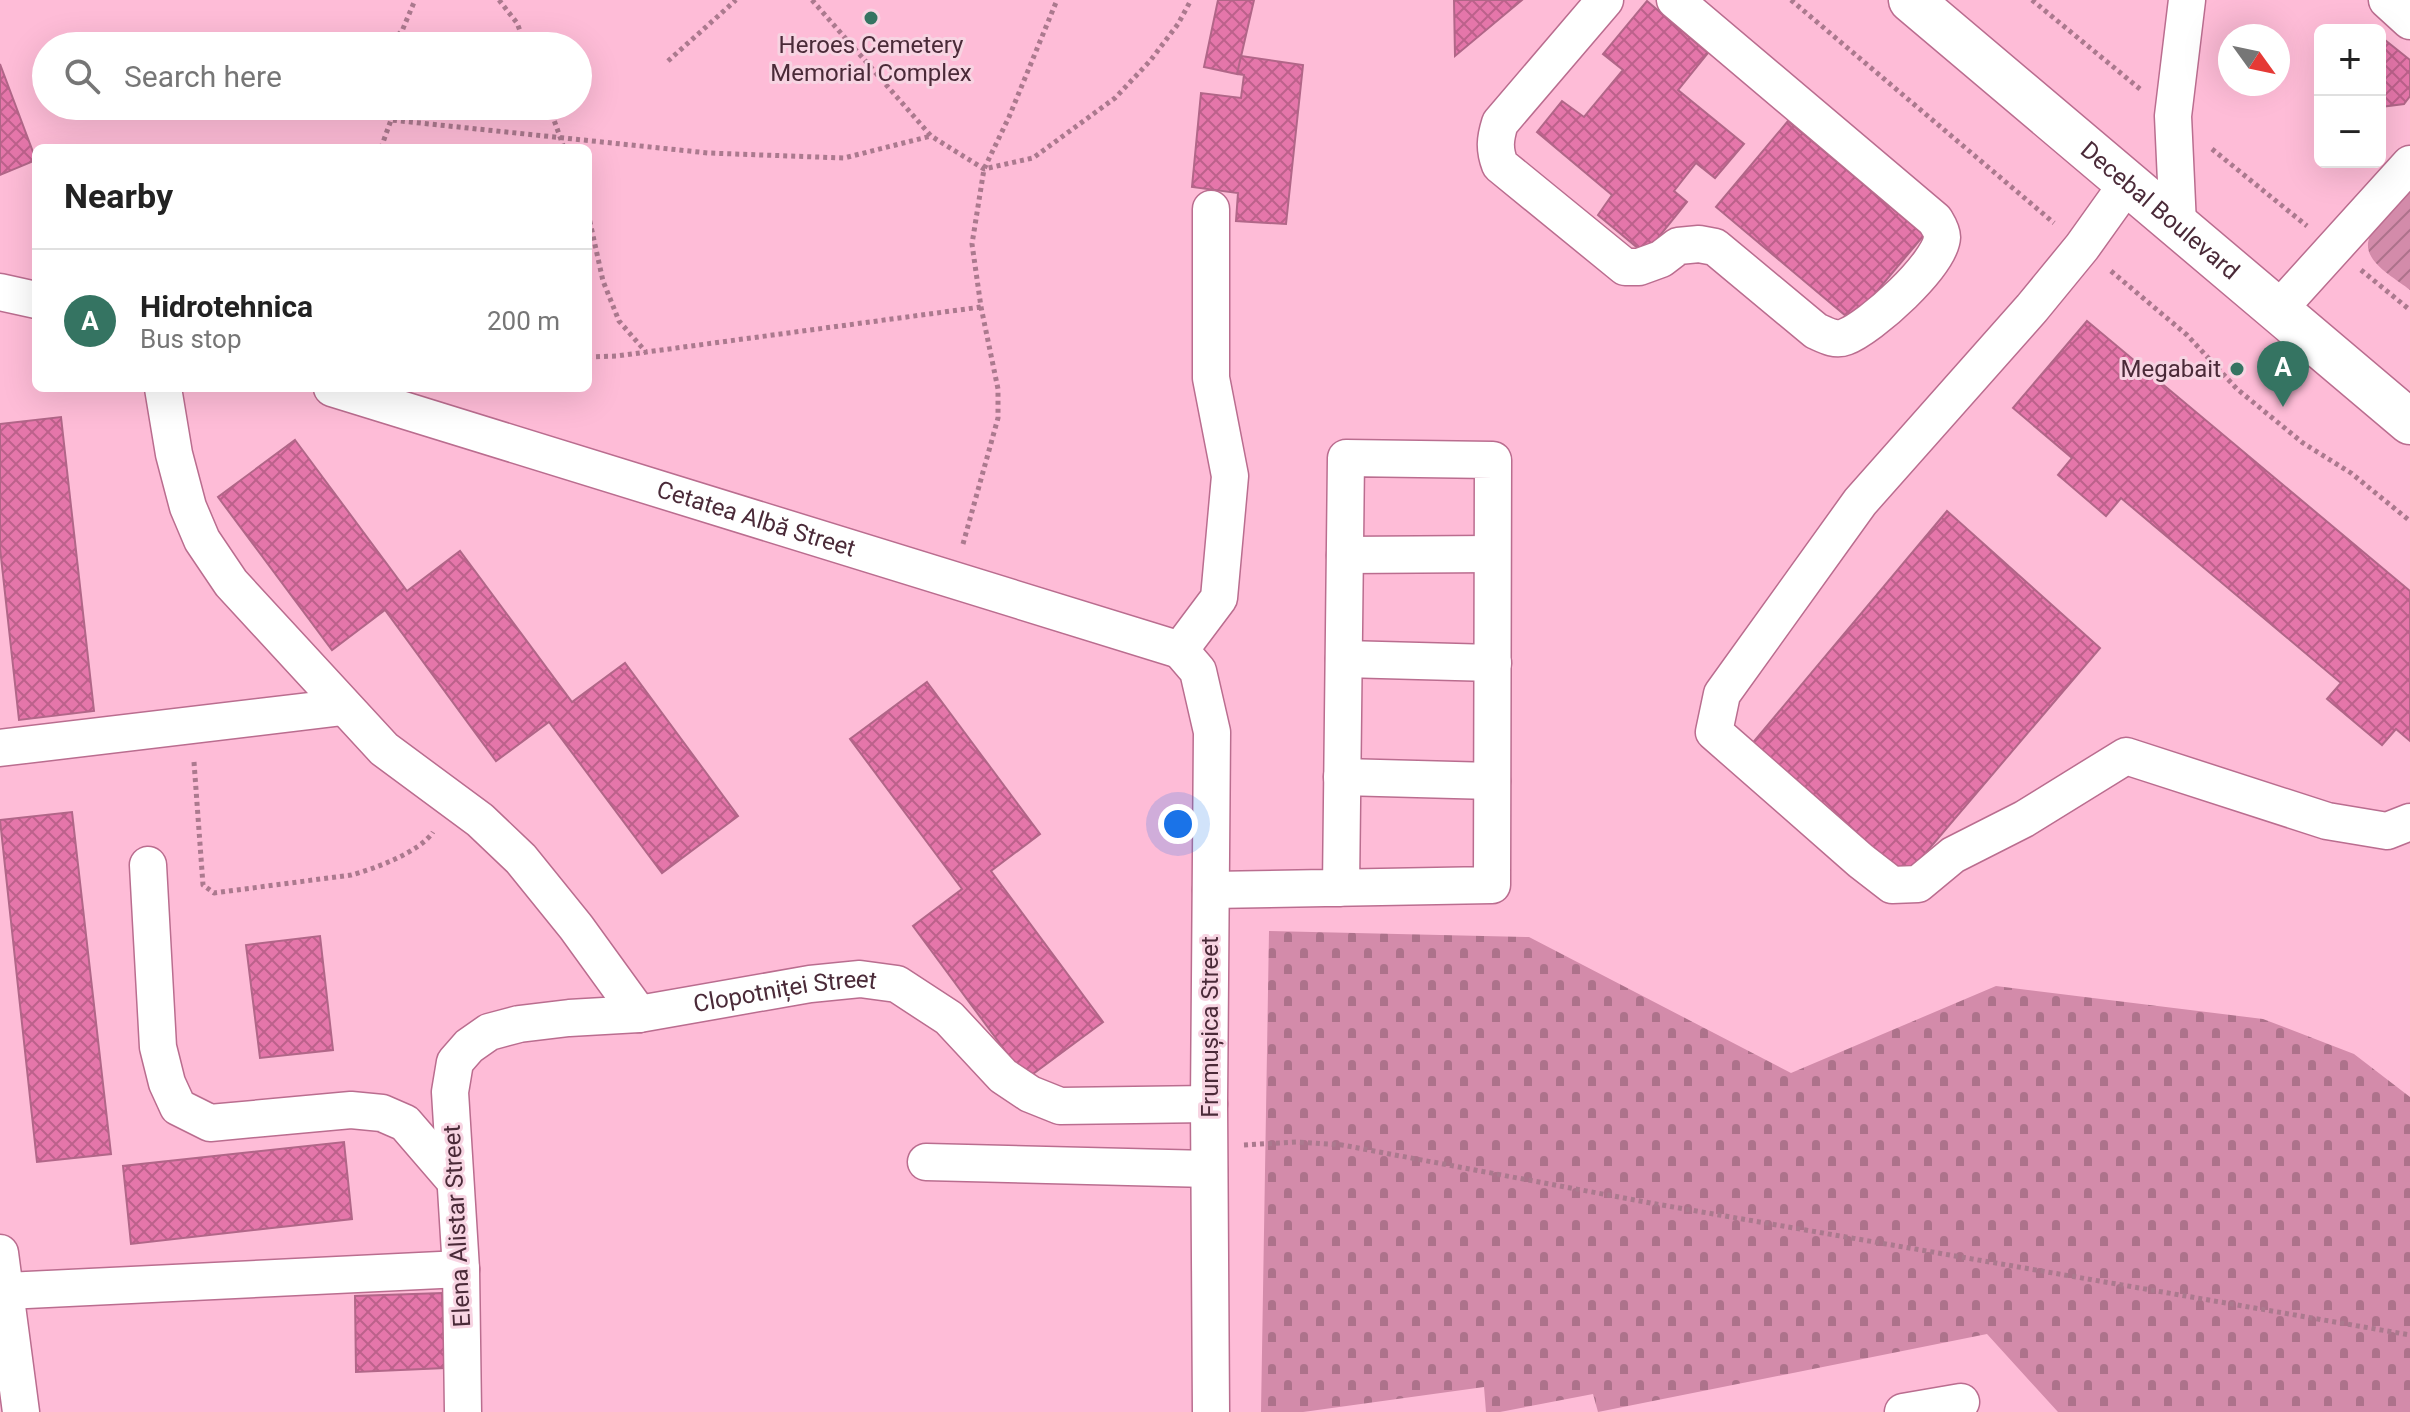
<!DOCTYPE html>
<html lang="en">
<head>
<meta charset="utf-8">
<style>
	body { margin:0; font-family:Roboto,sans-serif; background:#f6f6f6; color:#222 }
	.controls { position:absolute; right:24px; top:24px; display:grid; overflow:hidden; border-radius:12px; box-shadow:0 8px 32px #0002 }
	.controls button { width:72px; height:72px; display:grid; place-items:center; padding:0; border:0; border-bottom:2px solid #e0e0e0; background:#fff; color:#222; font:40px sans-serif }
	.compass { position:absolute; left:2218px; top:24px; width:72px; height:72px; border-radius:50%; background:#fff; box-shadow:0 8px 32px #0002; rotate:123deg }
	.you { position:absolute; left:1178px; top:824px; width:28px; height:28px; margin:-20px; border:6px solid #fff; border-radius:50%; background:#1a73e8; box-shadow:0 0 0 12px #1a73e833 }
	.badge { display:grid; place-items:center; width:52px; height:52px; border-radius:50%; background:#357462; color:#fff; font-size:26px; font-weight:700 }
	.pin { position:absolute; translate:-50% -66px; filter:drop-shadow(0 2px 4px #0008) }
	.pin::after { content:''; position:absolute; top:42px; width:28px; height:24px; background:inherit; clip-path:polygon(0 0,100% 0,50% 100%) }
	.list { margin:0; padding:0; list-style:none }
	h2 { display:flex; justify-content:space-between; align-items:center; height:104px; margin:0; padding:0 32px; font-size:34px }
	h2 small { font-size:26px; font-weight:400; color:#767676 }
	.list li { display:grid; grid-template-columns:52px 1fr auto; gap:24px; align-items:center; box-sizing:border-box; height:144px; padding:0 32px; border-top:2px solid #e0e0e0 }
	.list b { display:block; font-size:30px; white-space:nowrap }
	.list p { margin:0; font-size:26px; white-space:nowrap; color:#767676 }
	.list em { font-size:26px; font-style:normal; color:#767676 }
	.icon { flex:none; width:44px; height:44px; fill:none; stroke:currentColor; stroke-width:2; stroke-linecap:round; stroke-linejoin:round }
	.map { position:relative; flex:none; width:2410px; height:1412px; overflow:hidden }
	.search { position:absolute; background:#fff; box-shadow:0 8px 32px #0002; left:32px; top:32px; width:560px; height:88px; display:flex; align-items:center; gap:20px; box-sizing:border-box; padding:0 28px; border-radius:44px; color:#767676; font-size:30px }
	.panel { position:absolute; background:#fff; box-shadow:0 8px 32px #0002; left:32px; top:144px; width:560px; height:248px; border-radius:12px }
	.map>svg:first-child { display:block }
</style>
</head>
<body>
<div class="map">
<svg width="2410" height="1412" viewBox="0 0 2410 1412">
	<defs>
		<pattern id="cemetery-stones" width="16" height="16" patternUnits="userSpaceOnUse" patternTransform="scale(2)"><rect width="16" height="16" fill="#d38baa"/><path d="M2 7V4a2 2 0 0 1 4 0v3zM10 15v-3a2 2 0 0 1 4 0v3z" fill="#ad728b"/></pattern>
		<pattern id="garden-furrows" width="10" height="10" patternUnits="userSpaceOnUse" patternTransform="scale(2)"><rect width="10" height="10" fill="#d38baa"/><path d="M-1 1l2-2M0 10L10 0M9 11l2-2" fill="none" stroke="#ad728b"/></pattern>
		<pattern id="building-cross-hatch" width="8" height="8" patternUnits="userSpaceOnUse" patternTransform="scale(2)"><rect width="8" height="8" fill="#e576aa"/><path d="M0 0l8 8M0 8l8-8" fill="none" stroke="#bc618b"/></pattern>
	</defs>
	<rect width="100%" height="100%" fill="#febcd7"/>
	<!-- cemetery -->
	<path fill="url(#cemetery-stones)" d="M1269,931L1529,937L1791,1073L1996,986L2263,1019L2354,1054L2410,1097V1412H2058L1987,1334L1598,1412L1593,1394L1500,1412H1486L1484,1387L1303,1412H1261Z"/>
	<!-- garden -->
	<path fill="url(#garden-furrows)" d="M2410,189V290C2394,277 2359,260 2370,236Z"/>
	<!-- building -->
	<path fill="url(#building-cross-hatch)" stroke="#b16688" stroke-width="2" d="M1218,0H1254L1237,74L1204,67Z
		M1454,0H1522L1455,56Z
		M1647,1L1708,53L1678,90L1744,144L1715,178L1696,163L1674,191L1687,202L1645,254L1598,215L1612,195L1537,132L1562,101L1584,117L1623,70L1603,54Z
		M2380,36L2410,60V96L2404,104L2380,107Z
		M1241,56L1303,65L1286,224L1236,221L1238,193L1192,187L1201,93L1241,98L1244,75L1237,74Z
		M0,64L36,160L0,175Z
		M1788,121L1924,235L1852,321L1716,207Z
		M2087,321L2410,591V741L2396,729L2382,745L2327,699L2341,683L2121,498L2106,516L2058,475L2072,458L2013,408Z
		M61,417L94,711L19,720L0,548V424Z
		M295,440L407,591L460,551L572,702L625,663L738,816L662,873L549,722L496,761L385,610L332,650L218,497Z
		M1947,511L2100,648L1900,883L1746,751Z
		M927,682L1040,834L991,871L1103,1022L1026,1079L913,926L962,889L850,739Z
		M72,812L111,1154L37,1162L0,820Z
		M320,936L333,1050L260,1058L246,945Z
		M344,1142L352,1219L131,1244L123,1166Z
		M442,1293L445,1368L356,1372L355,1296Z"/>
	<g fill="none" stroke-linecap="round" stroke-linejoin="round">
		<!-- minor casing -->
		<g stroke="#ba6d8f" stroke-width="39">
			<g id="minor">
				<path d="M1605,0L1500,123C1495,139 1494,149 1500,165L1625,267H1639L1661,259L1678,246L1699,244L1715,247L1816,331C1825,335 1835,341 1845,337C1870,328 1941,264 1942,237C1942,231 1938,225 1935,220L1675,0"/>
				<path d="M2387,0L2410,21"/>
				<path d="M2127,184L2082,247L2032,308L1860,502L1722,694L1714,732L1861,861L1892,885L1918,884L1953,855L2024,819L2126,756L2327,821L2387,831L2410,822"/>
				<path d="M2178,225L2173,116L2187,0"/>
				<path d="M0,292L36,300"/>
				<path d="M2277,311L2410,164"/>
				<path d="M163,388L174,454L188,507L202,540L231,583L384,749L480,820L521,859L576,927L639,1014"/>
				<path id="s1" d="M332,388L1180,650"/>
				<path d="M1345,555L1492,554"/>
				<path d="M1180,650L1198,671L1212,732L1209,1104L1211,1412"/>
				<path d="M1180,650L1219,598L1230,476L1211,378V209"/>
				<path d="M1344,659L1493,663"/>
				<path d="M0,748L343,707"/>
				<path d="M1342,777L1492,781"/>
				<path d="M148,865L158,1047L167,1083L178,1107L210,1123L351,1110L382,1113L405,1123L455,1181"/>
				<path d="M1211,890L1492,885L1493,460L1346,458L1341,888"/>
				<path d="M926,1162L1209,1169"/>
				<path d="M0,1253L21,1412"/>
				<path d="M6,1291L461,1269"/>
				<path id="s2" d="M463,1412L461,1269L450,1092L455,1062L469,1046L489,1032L519,1024L569,1018L639,1014L810,984L860,979L897,984L949,1018L1003,1076L1030,1094L1060,1106L1209,1104"/>
				<path d="M1903,1412L1961,1402"/>
			</g>
		</g>
		<!-- major casing -->
		<g stroke="#ba6d8f" stroke-width="47">
			<g id="major">
				<path id="s3" d="M1911,0L2410,422"/>
			</g>
		</g>
		<!-- path -->
		<path stroke="#ab798e" stroke-width="5" stroke-dasharray="4 4" stroke-linecap="butt" d="M499,0L517,23L526,46
			M812,0L931,136L984,169L1033,158L1115,98L1150,61L1178,24L1191,0
			M1791,0L2054,223
			M2032,0L2140,89
			M386,46L402,31L415,0
			M668,61L736,0
			M390,106L391,120L708,153L844,158L931,136
			M549,106L564,148
			M381,148L391,120
			M2212,149L2307,226
			M588,213L603,281L619,321L646,352
			M2361,270L2410,310
			M2111,271L2187,335L2237,389L2303,443L2351,473L2410,521
			M588,357L617,356L981,307
			M963,544L998,418V389L981,307L972,244L984,169L1009,117L1057,0
			M194,762L203,885L214,893L351,875C374,869 420,852 433,832
			M1244,1145L1297,1142L1342,1145L1656,1204L2410,1335"/>
		<!-- minor -->
		<use href="#minor" stroke="#fff" stroke-width="36"/>
		<!-- major -->
		<use href="#major" stroke="#fff" stroke-width="44"/>
	</g>
	<!-- markers -->
	<g fill="#357462" stroke="#f7d4e2" stroke-width="3">
		<circle cx="871" cy="18" r="8"/>
		<circle cx="2237" cy="369" r="8"/>
	</g>
	<g text-anchor="middle" dominant-baseline="central" stroke-width="6" stroke-linejoin="round" paint-order="stroke">
		<!-- poi labels -->
		<g font-size="24" fill="#4a2a38" stroke="#f7d4e2">
			<text x="871" y="45">Heroes Cemetery<tspan x="871" dy="28">Memorial Complex</tspan></text>
			<text x="2221" y="369" text-anchor="end">Megabait</text>
		</g>
		<!-- street labels -->
		<g font-size="24" fill="#4a2a38" stroke="#f7d4e2">
			<text stroke="none"><textPath href="#s3" startOffset="326">Decebal Boulevard</textPath></text>
			<text stroke="none"><textPath href="#s1" startOffset="444">Cetatea Albă Street</textPath></text>
			<text stroke="none"><textPath href="#s2" startOffset="696">Clopotniței Street</textPath></text>
			<text transform="translate(1210 1027) rotate(-90)">Frumușica Street</text>
			<text transform="translate(457 1226) rotate(-93)">Elena Alistar Street</text>
		</g>
	</g>
</svg>
<div class="controls">
<button>+</button>
<button>−</button>
</div>
<svg class="compass" viewBox="-18 -18 36 36"><path d="M0-13l5 13h-10z" fill="#e53935"/><path d="M0 13l5-13h-10z" fill="#767676"/></svg>
<div class="you"></div>
<div class="pin badge" style="left:2283px;top:407px">A</div>
<div class="search"><svg class="icon" aria-label="search" viewBox="0 0 24 24"><circle cx="10" cy="10" r="6"/><path d="M15 15l6 6"/></svg>Search here</div>
<section class="panel">
<h2>Nearby<small></small></h2>
<ul class="list">
<li><span class="badge">A</span><div><b>Hidrotehnica</b><p>Bus stop</p></div><em>200 m</em></li>
</ul>
</section>
</div>
</body>
</html>
